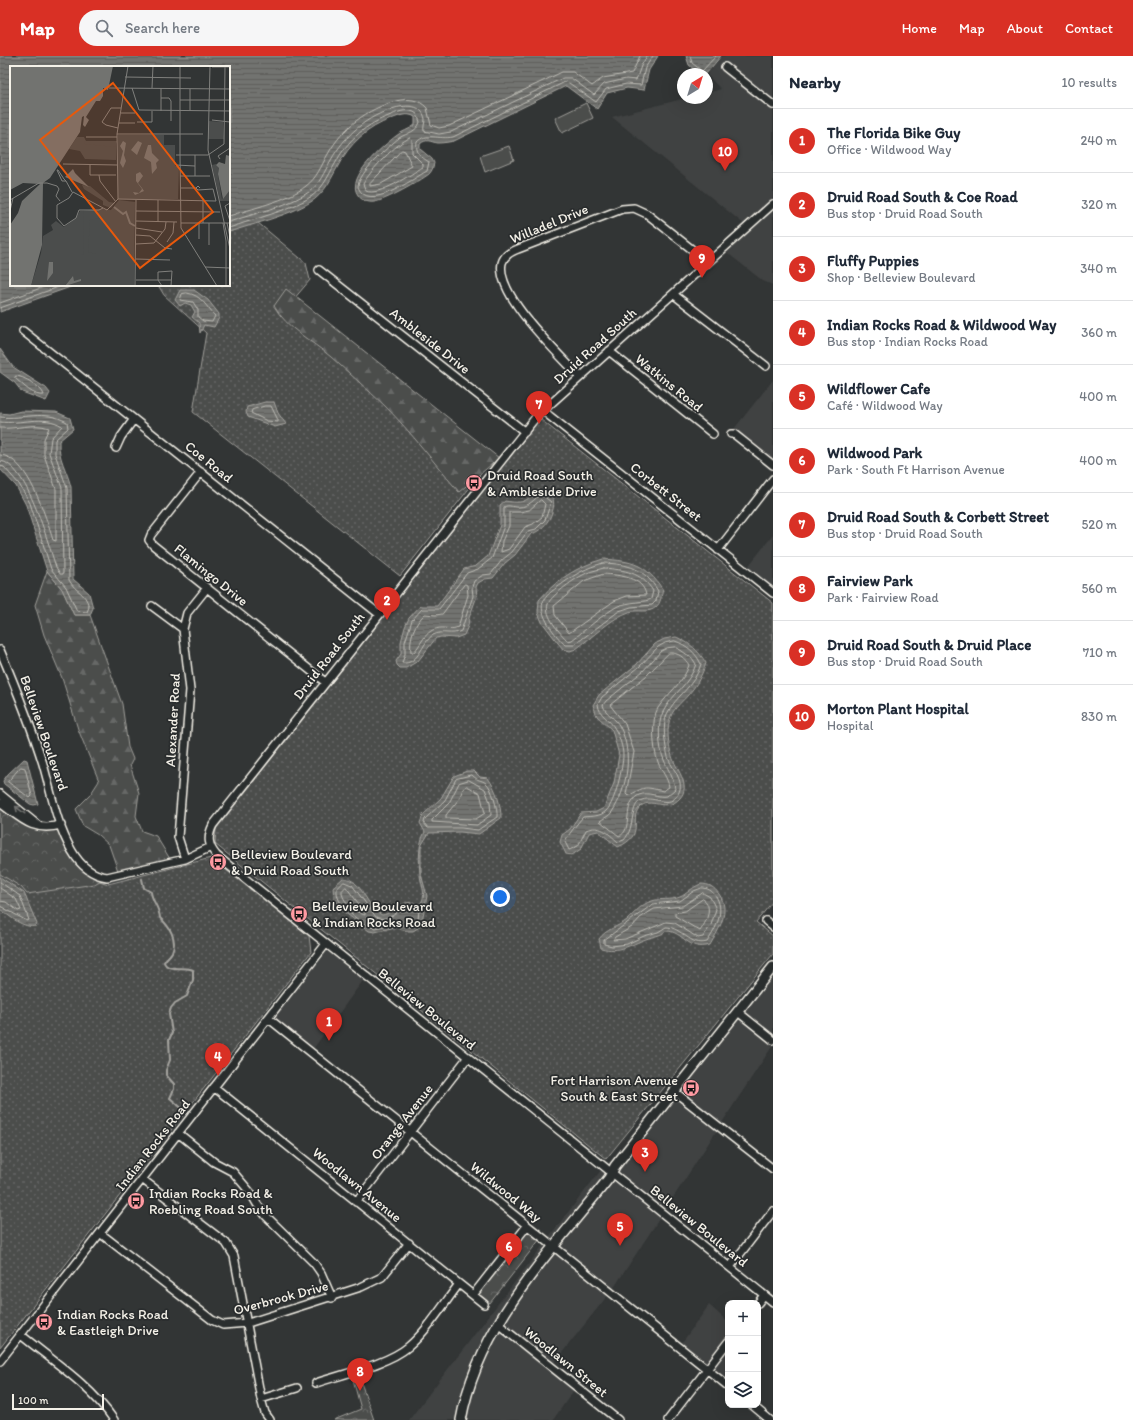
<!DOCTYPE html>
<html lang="en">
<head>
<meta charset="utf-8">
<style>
	body { margin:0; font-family:Itim,sans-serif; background:#f6f6f7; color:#1f2937 }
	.controls { position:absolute; right:12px; bottom:12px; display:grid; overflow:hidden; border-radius:8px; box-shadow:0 4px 16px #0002 }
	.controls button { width:36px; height:36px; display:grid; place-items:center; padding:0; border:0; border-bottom:1px solid #e0e1e3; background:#fff; color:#1f2937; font:20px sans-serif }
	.compass { position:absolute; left:677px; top:12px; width:36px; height:36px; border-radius:50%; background:#fff; box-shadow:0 4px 16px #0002; rotate:38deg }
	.scale { position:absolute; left:12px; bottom:10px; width:92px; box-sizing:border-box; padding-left:4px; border:2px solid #f4f1e8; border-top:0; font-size:11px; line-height:14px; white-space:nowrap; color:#f4f1e8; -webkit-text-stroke:3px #2a2d2e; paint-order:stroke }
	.you { position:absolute; left:500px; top:841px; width:14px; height:14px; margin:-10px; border:3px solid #fff; border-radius:50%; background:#1a73e8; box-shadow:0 0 0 6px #1a73e833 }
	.badge { display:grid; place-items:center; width:26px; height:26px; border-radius:50%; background:#d93025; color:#fff; font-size:13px; font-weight:700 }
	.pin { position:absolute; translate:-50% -33px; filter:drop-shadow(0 1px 2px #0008) }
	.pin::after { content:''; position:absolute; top:21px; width:14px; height:12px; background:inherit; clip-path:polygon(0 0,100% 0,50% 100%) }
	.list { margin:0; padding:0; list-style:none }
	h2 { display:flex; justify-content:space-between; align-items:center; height:52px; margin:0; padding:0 16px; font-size:17px }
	h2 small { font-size:13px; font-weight:400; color:#747a83 }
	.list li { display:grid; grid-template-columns:26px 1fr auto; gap:12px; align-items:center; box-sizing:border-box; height:64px; padding:0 16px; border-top:1px solid #e0e1e3 }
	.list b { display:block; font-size:15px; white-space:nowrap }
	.list p { margin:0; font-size:13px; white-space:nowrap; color:#747a83 }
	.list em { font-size:13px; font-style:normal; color:#747a83 }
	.icon { flex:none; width:22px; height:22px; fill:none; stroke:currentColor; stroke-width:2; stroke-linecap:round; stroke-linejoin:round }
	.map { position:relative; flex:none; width:773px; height:1364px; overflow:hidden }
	header { display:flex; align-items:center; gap:24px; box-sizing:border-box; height:56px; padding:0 20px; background:#d93025; color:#fff }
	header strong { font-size:19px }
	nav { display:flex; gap:22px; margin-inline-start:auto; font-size:14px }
	.search { width:280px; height:36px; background:#f6f6f7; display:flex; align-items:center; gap:10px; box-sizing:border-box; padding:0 14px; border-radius:22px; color:#747a83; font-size:15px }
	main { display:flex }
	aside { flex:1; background:#fff }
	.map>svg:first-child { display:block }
</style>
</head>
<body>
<header>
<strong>Map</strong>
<div class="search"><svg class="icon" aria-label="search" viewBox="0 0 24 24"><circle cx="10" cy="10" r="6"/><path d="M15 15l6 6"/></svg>Search here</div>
<nav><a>Home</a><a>Map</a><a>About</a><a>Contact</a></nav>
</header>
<main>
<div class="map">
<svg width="773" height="1364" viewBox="0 0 773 1364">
	<defs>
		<pattern id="grass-dots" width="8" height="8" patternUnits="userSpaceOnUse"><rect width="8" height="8" fill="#4b4d4c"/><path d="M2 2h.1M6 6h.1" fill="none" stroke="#666766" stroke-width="1.8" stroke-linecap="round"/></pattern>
		<pattern id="forest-firs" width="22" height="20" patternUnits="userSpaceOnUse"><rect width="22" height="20" fill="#4b4d4c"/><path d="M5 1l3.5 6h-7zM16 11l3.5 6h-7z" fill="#666766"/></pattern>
		<pattern id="park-crowns" width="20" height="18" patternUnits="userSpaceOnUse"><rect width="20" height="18" fill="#4b4d4c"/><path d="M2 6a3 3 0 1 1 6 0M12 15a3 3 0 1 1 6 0" fill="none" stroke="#666766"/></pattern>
		<pattern id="water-rules" width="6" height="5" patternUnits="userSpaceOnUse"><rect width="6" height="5" fill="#727370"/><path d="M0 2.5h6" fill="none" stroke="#5e5e5b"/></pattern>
	</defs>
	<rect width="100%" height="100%" fill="#323535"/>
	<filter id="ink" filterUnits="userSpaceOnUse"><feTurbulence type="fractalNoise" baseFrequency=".025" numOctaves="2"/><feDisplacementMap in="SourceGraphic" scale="8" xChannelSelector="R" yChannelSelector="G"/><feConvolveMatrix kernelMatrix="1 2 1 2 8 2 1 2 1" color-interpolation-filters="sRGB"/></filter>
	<g filter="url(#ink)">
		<!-- built -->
		<path fill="#404242" d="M722,0H773V229L763,225L725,195L750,173L612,61L686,42H707V37L721,33L707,19Z
			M773,324V404L734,373Z
			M773,479V532L747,512Z
			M328,894L364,923L313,993L273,961Z
			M773,916V980L743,955Z
			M738,961L773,989L721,1068L680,1035Z
			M676,1041L717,1074L665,1154L616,1115Z
			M602,1113L608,1117L554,1186L548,1182Z
			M613,1122L661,1160L613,1233L559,1190Z
			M544,1188L549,1192L493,1268L458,1364H409Z
			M554,1196L608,1239L553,1308L502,1267Z
			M709,1249L728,1266V1281L707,1309L681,1288Z
			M498,1273L574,1334L553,1364H465L474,1327Z
			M728,1292V1326L712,1313Z"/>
		<!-- grass -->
		<path fill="url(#grass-dots)" stroke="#a09f9a" d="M257,166L306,207L310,224L293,244L494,401L400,520L193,356L206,277L164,239L158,229H229V176Z
			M540,363L773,547V845L756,866L773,880V898L606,1103L215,788L216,773Z
			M0,751L31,773L88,821L108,828L211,802L309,880L311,896L0,1292Z"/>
		<!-- forest -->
		<path fill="url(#forest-firs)" stroke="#a09f9a" d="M286,233L499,402L459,436C434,407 412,377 385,350C367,333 349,317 331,301C311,284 287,273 274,250Z
			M47,515L62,533L74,559H90L122,648L128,691L133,703L130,709L139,737L136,760L142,775L156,780L170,803L118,815L109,789L98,779L83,770L76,753L90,739L99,725L78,673L62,622L44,579L35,549Z"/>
		<!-- park -->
		<path fill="url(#park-crowns)" stroke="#a09f9a" d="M0,751C19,766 34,780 59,773C70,800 80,822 111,825H99L95,828L27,838L21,831L0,818Z
			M528,1176L540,1183L490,1247L479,1239V1237L525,1177Z
			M358,1318L374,1364H334L361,1353L352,1320Z"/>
		<!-- pitch -->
		<path fill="#4b4d4c" stroke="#a09f9a" d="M586,47L593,62L562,77L555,62Z
			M509,90L514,104L485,116L480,100Z"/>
		<!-- water -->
		<path fill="url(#water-rules)" stroke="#a6a5a0" d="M0,0H658L649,14L644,34L627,32L607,37L597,53L566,30L454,85C449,86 443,87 438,87C430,86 427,82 420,88V93L432,103L434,107C433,112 432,115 429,118C420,125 385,145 374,146C368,147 361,144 358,139C345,122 383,90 396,80C402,75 409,74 415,69V61C407,56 399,60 391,63C368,71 349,88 338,110C331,123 326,134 315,143C295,158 253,168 229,176V11H11V229H76L0,256Z
			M686,0H721L706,18H699L689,9Z
			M180,234H194L208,244L219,258V262L214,271L204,269L200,277L199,267L192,261L195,256L191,249L185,247L180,250L175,244Z
			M0,293L13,311L46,332L50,337L46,345L22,336L15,327L0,316Z
			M265,346H274L278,357L286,368L275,371L248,361L246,356L247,351Z
			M21,355L56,356L70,362L73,373L59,385C58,403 67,414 71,431L73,523L89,537L93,552L90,559H74L62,533L47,515L26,449L16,430L0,413V357L9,358Z
			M538,434C566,433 552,473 531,478L515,499L505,507L493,522L485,523L478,527L476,531L477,540L469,562L468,570L464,579L456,582L441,581L436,582L418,605L406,612H400L397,609L396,605L401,598V586L405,571L409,562L420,550H437L464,513L476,510L488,500L500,469V449L505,445C523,448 525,446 538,434Z
			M603,503C633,505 646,508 663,534C661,540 661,547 656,551C649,558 638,553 629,556C613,561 591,582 576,593L570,595L563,593L558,587L542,566L538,557L539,544C557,523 577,511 603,503Z
			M676,581C690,587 698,594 706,607C702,619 697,629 688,639C683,645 674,652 671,660C666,671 668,689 672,700C675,712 692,729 680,742C666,758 650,739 639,752C629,764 646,779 618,791L598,775L589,777L581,793L572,799L566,798L560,786L562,779L570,773L581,757L596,756L604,752L614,727L619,699L612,674L597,660L593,649L599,639L637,608L655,588L664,583Z
			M24,703L27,704L38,748L34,749L30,748L4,728L3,725L8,718Z
			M467,715H474L480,721L488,722C496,733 501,748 501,762L479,778L460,776L429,777L421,790V818L427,840L422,865L418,872L413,875H406L395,871L375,876L369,875L339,852L334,845L333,831L343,822C363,823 365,851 382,859C396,857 404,840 419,849C428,840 421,830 420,819C419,806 418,787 425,776L420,767L423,759L441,742L454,720Z
			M0,821L24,837L37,868L36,870C24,873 9,860 0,853Z
			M701,828C709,828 714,831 719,838C731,855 719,873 710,889C687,896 684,875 666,875C660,880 654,880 646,883C630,889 619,897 601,892L599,883C606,873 618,871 627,864C635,857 641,848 652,845C660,842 671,845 680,841C687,838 692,831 701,828Z"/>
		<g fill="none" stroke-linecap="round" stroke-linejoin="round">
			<!-- shore -->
			<path stroke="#c0bfb8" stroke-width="1" d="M690,0L692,7L702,15L716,0
				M410,82L412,84V97L423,108V111C411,118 379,141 366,135L363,128C370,115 396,87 410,82Z
				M402,94L405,95L412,110L381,128L370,130V128Z
				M229,160C250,153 289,144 306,130C317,122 321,110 328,98C343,71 367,53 396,45C408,42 419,43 427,52L431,69L439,72L449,70L562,16H573L592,30L603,22L632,17L640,0
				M229,166C252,158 289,150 309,136C320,128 324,116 331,104C345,79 367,60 395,52C407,49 422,48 425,63C425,67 423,71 424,75L439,78L451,76L563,22H571L594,39L604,28L626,23L636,24L641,10L647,0
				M229,172C253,163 292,154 312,140C324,131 328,120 335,108C347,84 366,68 391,59C400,55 409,52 417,58L420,66C417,76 407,77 399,82C388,91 358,117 358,131C368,157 412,123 427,115L429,106C421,101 415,97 417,86C426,76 439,84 453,81L565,26L569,27L596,46L606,33L626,28L641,29L645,12L653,0
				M187,237C202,239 206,251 215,260L212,266L203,265L198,261V254L193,246L180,244L182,238Z
				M0,247L49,229
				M0,252L64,229
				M16,320C23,320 42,331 44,339C34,341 23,329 15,322Z
				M265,350H271L278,364V366L267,365L251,357L252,354Z
				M0,361C22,364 44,353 67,366L68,372L55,384V398L67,432L69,524C76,537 85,535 89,551L87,556L77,555L66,531L51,513L30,447L19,428L4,411L0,410
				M0,366C20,369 44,358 62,370L51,382L49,397L62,432L63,518H60L56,511C48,488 27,407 0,405
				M0,372C16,374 33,366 49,372L44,383V399L56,433V485L53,484C46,462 28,400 0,399
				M541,438L551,446L545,464L536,473L528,475L512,496L502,504L491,518L483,519L474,525L472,531L473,540L461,575C452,580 442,574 433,579C422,586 419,609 402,607L405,598V586L412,564L422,553H439L467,517L478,513L492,502L504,470V451C509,448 514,452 519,451C529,451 534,443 541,438Z
				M541,444L545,448L542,461L533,468L525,471L509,493L501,496L502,485L509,470V456H520L529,454Z
				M603,507C629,508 644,512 658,535L656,545L652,549L631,551L619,555L574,589H565C557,581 536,557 544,544C548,537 555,533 562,528C577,517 586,512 603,507Z
				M604,512C625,514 641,516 653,535L651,543C647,546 628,546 618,550C606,556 584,575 572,584L568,585C560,577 544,560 548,548C550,541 573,524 581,520C587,516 596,514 604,512Z
				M604,518C619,519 643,521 646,539L627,540L614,545L569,577L555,559L554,550L584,525Z
				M465,528L467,529L468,539L458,571C452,574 448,572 442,572C426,572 423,586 414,596H411C409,582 414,568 425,558L436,559L442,558Z
				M675,585C687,589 696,597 701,608C694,632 676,639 667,658C662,670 665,689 668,701C671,712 686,725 678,738C669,754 655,739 642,744C629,749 636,771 624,784L618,786C608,777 600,768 586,774L578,790L569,794L565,786C565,783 579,765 583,761C591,760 600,761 606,755C615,747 623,711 623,699C623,692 619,679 615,673C610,663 599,660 598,648L602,641L639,611L658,591L665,587Z
				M676,591L692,602L696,608C690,628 672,638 663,656C657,667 659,693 664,704C668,714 674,722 675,733L667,740C658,742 649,735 639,739C621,748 634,775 619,780L600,765C603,762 609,761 612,756C628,732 633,696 620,671C616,662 605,658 603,649L606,645L643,615L661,595L667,592Z
				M669,597C678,596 685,602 689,609C684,626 668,637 658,652C651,663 653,693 658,706C661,715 668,722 669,731L663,735C642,730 645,731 628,740L626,738L634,696L625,668L610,649L646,620Z
				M21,711L25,712L32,740L30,742L8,726Z
				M472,719C479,726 480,723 486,727C492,731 498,754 497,761L478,774L461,772H428L424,767L425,763L445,744L456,723Z
				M469,724L485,733L490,746L491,759L477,769L432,766V764L449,747L459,727Z
				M467,730L480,737L485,757L476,763L446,762V759L459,743L463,733Z
				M0,826L20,840L29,864L27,865L0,850
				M344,826L352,829L376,861C393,869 401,844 419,854L418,864L411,871L395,867L375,872L370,871C357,863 335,850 337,833Z
				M346,831L365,856V859C356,857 341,845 342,835Z
				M0,832L16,843L21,854L18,855L6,846L0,845
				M702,832C708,832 712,835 715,839C726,854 716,873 707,886C690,891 682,871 666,871L658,876L644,880L627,888L612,890L604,888V884L653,848L680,845L694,835Z
				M703,837L710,841L716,853L711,869L703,881L698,882L675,867L666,866L625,883L613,884L615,881L632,871L640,862L654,853L682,850Z
				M703,843C714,850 706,867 700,875L675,860V857L685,855Z"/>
			<!-- stream -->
			<path stroke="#a6a5a0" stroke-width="2" d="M142,823L144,832L151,836C152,846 159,850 160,862C169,870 178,883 172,896C170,900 166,902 164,906C167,916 185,910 193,914V924L187,940L175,947L171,952L169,958L172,977L169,984L170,1004L166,1014V1019L174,1028V1033L170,1042L185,1055"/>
			<!-- minor casing -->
			<g stroke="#f4f1e8" stroke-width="10">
				<path id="minor" d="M725,11L773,49
					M773,148L536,361L213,769C207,781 208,790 217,800L773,1246
					M319,214L525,376
					M673,238L766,310
					M23,275L379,558
					M609,295L713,378
					M580,321C559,298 495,239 502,207C504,199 511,196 518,193L622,153L634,152L647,158L708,206
					M542,354L773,537
					M731,378H734L773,409
					M116,392L121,381L134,363
					M201,416L151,479L149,484L153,489L325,626
					M718,494L773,423
					M152,550L183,573
					M0,594C16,632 31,669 43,708C51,736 57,770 72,795C80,809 92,819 107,821L185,803L211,791
					M0,738L39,770
					M0,747C22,763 32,776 61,769
					M185,803L178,781L190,634L183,573L187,557L207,532
					M766,865L773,871
					M738,956L773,984
					M268,962L728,1330
					M214,1031L484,1248
					M675,1036L773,1113
					M178,1077L214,1106L233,1116L250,1136L257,1148L266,1160L314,1207L321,1217L332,1242
					M142,1123L226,1187L234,1200L261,1343L265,1357L270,1364
					M356,1146L468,1001
					M100,1177L212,1264L223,1269L248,1267L361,1231L382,1221L409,1187
					M730,1211L773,1155
					M473,1239L527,1170
					M758,1247L764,1239
					M498,1268L618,1364
					M21,1279C53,1305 91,1330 114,1364
					M0,1305L326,888
					M316,1327C343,1318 388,1308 408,1291C428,1274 443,1249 459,1228
					M261,1343L297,1332
					M752,1349L770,1364
					M668,1364L728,1286"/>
			</g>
			<!-- major casing -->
			<g stroke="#f4f1e8" stroke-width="12">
				<path id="major" d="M461,1364C478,1268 551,1196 609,1122L615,1110L773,911"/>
			</g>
			<!-- minor -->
			<use href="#minor" stroke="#2a2d2e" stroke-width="7"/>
			<!-- major -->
			<use href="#major" stroke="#2a2d2e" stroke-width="9"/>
		</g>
		<!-- one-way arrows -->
		<defs><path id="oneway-shaft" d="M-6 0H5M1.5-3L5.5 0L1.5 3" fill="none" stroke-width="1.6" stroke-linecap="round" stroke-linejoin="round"/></defs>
		<use stroke="#71726f" href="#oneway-shaft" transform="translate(20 754) rotate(-142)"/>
	</g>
	<!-- icons -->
	<defs>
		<g id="bus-disc" transform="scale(0.9)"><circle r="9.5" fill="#ff9aa2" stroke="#2a2d2e"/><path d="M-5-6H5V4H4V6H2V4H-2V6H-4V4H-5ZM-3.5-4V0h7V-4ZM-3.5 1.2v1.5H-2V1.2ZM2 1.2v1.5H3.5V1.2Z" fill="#111"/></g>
	</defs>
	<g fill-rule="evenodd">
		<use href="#bus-disc" x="474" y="427"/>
		<use href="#bus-disc" x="218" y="806"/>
		<use href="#bus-disc" x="299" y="858"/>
		<use href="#bus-disc" x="691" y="1032"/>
		<use href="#bus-disc" x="136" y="1145"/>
		<use href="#bus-disc" x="44" y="1266"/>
	</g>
	<g text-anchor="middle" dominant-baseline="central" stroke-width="3.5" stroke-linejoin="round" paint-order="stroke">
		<!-- street labels -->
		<g font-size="14" fill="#f4f1e8" stroke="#2a2d2e">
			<text transform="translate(549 168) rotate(-22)">Willadel Drive</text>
			<text transform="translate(430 285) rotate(38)">Ambleside Drive</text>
			<text transform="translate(595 290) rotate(-42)">Druid Road South</text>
			<text transform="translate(669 327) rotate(39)">Watkins Road</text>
			<text transform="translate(209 406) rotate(39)">Coe Road</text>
			<text transform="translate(666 436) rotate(38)">Corbett Street</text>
			<text transform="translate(211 519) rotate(39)">Flamingo Drive</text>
			<text transform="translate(329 600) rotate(-52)">Druid Road South</text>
			<text transform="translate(173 664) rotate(-87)">Alexander Road</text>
			<text transform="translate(44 677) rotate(71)">Belleview Boulevard</text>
			<text transform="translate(427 953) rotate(39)">Belleview Boulevard</text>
			<text transform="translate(402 1066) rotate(-52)">Orange Avenue</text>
			<text transform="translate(153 1089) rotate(-52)">Indian Rocks Road</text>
			<text transform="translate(357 1129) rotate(39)">Woodlawn Avenue</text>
			<text transform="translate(506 1136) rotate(39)">Wildwood Way</text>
			<text transform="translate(699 1170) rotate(39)">Belleview Boulevard</text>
			<text transform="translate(281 1242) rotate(-15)">Overbrook Drive</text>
			<text transform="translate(566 1306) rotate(39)">Woodlawn Street</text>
		</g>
		<!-- poi labels -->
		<g font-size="14" fill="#f4f1e8" stroke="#2a2d2e" text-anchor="start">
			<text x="487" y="419">Druid Road South<tspan x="487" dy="16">&amp; Ambleside Drive</tspan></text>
			<text x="231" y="798">Belleview Boulevard<tspan x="231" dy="16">&amp; Druid Road South</tspan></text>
			<text x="312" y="850">Belleview Boulevard<tspan x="312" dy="16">&amp; Indian Rocks Road</tspan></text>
			<text x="678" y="1024" text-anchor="end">Fort Harrison Avenue<tspan x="678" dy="16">South &amp; East Street</tspan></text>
			<text x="149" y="1137">Indian Rocks Road &amp;<tspan x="149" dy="16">Roebling Road South</tspan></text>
			<text x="57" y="1258">Indian Rocks Road<tspan x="57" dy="16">&amp; Eastleigh Drive</tspan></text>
		</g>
	</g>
	<!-- overview -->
	<g transform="translate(10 10)">
		<rect width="220" height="220" fill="#323535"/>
		<path d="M108,69H154V79H165V100H169L168,133H108ZM67,71H74L76,75L106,76V94L75,93L70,85L59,83ZM109,134L125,136L124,220H21L31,187L33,170L43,164L41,159L46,155L54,161L66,152L70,145L101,144Z" fill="#4b4d4c"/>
		<path d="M74,75H107L105,81L75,78ZM72,119L80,120L99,136L105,137L101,142L93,139V135L74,123Z" fill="#4b4d4c"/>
		<path d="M199,55L213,56L214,73H198Z" fill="#4b4d4c"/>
		<path d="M206,98L209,102L208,109L212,133L220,124V135H210L202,99ZM93,143L101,144L94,151L80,154L78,186L86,188V194H71V189L74,188L73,145Z" fill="#4b4d4c"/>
		<path d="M0,0H103L98,24L93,22V30L90,35H86L76,51L79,54L75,61L73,59L74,50L72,51L70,66L40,112L33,117L32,179L21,220H0V159L8,147L12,135L30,118L13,117L0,124ZM113,75L116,77L114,89L116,95L113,102L110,97L113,85L110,80ZM128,75L132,77L127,89L121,84ZM138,79H141L142,87L149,94L146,97L147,102L142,108L141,96L134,92ZM216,89L220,90V124L213,133L208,108L209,102L206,99L209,96L215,98ZM63,103L65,107L79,121L55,111ZM130,106L133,110L128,117L132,122L134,125L125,129L123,126L129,127L132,123L126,115V108ZM39,196H43V207L37,215ZM63,210L64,215L71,213V215L55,220Z" fill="#727370"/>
		<path fill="none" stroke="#727370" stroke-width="2" d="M104,141L113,148L116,146L120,157L125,160"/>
		<path fill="none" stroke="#80807d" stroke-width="1" d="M200,0L198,84L220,183M202,1H220M115,11L181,12M99,22L220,23M122,22L129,44L220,45M142,22L143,0M151,22V45M151,32H159L161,35V55M170,34H220M180,45V23M111,47H125M202,54L220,56M127,56H142V45M109,57H125M108,62L96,59L92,56L101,42H111M107,68H193M76,71H107M166,89H170V0M185,89V110M210,93L208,90L220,82M53,98L107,99M80,99V109H106M166,99L185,100M89,109L90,115L106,136M170,110H200M56,115H52L47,104H48L54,113L56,115L62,126M171,122H186M108,133L206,135L203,123L188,124L186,122L188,120L190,122M108,133L107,68L118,0M0,134L29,117H37L47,120L49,123L46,130L50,135M148,134V156M193,135V157M220,137L215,140L220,155M69,144L66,152L54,160L47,152V139L59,132L63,126L97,144L108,133M69,144H89L93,142M0,145L3,132M126,145L210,146M126,155L167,156M171,157H220M199,157V179M213,157L216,175V220M217,157L220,171M126,162L152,166M126,169L140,170L155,182L162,183M189,173V157M157,176L163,167L164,156M126,178L144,177L155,163L156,156M126,193L160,194M195,201L220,202M126,214H161M125,220L126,134M152,220L148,214V206L162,205L161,220M207,220L171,162L170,89H198L214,78L215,0"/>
		<path fill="#e8590c" fill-opacity="0.15" stroke="#e8590c" stroke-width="2" d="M103,17L203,146L130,202L30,74Z"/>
		<rect width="220" height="220" fill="none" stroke="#f4f1e8" stroke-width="2"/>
	</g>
</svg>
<div class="controls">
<button>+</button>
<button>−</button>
<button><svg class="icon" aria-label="layers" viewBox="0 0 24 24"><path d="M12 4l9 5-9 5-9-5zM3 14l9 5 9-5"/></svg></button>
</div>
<svg class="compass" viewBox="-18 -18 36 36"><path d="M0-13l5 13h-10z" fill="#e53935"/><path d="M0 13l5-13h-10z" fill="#747a83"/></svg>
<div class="scale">100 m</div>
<div class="you"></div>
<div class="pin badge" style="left:329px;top:985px">1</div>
<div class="pin badge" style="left:387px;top:564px">2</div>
<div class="pin badge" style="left:645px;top:1116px">3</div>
<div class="pin badge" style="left:218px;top:1020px">4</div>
<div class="pin badge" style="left:620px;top:1190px">5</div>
<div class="pin badge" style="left:509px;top:1210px">6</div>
<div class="pin badge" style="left:539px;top:368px">7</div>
<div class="pin badge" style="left:360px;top:1335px">8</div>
<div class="pin badge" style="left:702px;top:222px">9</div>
<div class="pin badge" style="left:725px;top:115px">10</div>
</div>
<aside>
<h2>Nearby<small>10 results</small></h2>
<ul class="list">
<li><span class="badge">1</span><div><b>The Florida Bike Guy</b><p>Office · Wildwood Way</p></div><em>240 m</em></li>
<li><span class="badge">2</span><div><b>Druid Road South &amp; Coe Road</b><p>Bus stop · Druid Road South</p></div><em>320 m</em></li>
<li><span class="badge">3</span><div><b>Fluffy Puppies</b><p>Shop · Belleview Boulevard</p></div><em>340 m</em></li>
<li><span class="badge">4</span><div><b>Indian Rocks Road &amp; Wildwood Way</b><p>Bus stop · Indian Rocks Road</p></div><em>360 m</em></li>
<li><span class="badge">5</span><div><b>Wildflower Cafe</b><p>Café · Wildwood Way</p></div><em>400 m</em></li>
<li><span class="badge">6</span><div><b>Wildwood Park</b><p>Park · South Ft Harrison Avenue</p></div><em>400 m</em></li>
<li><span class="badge">7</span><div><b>Druid Road South &amp; Corbett Street</b><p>Bus stop · Druid Road South</p></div><em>520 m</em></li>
<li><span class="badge">8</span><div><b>Fairview Park</b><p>Park · Fairview Road</p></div><em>560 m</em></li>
<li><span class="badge">9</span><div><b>Druid Road South &amp; Druid Place</b><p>Bus stop · Druid Road South</p></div><em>710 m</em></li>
<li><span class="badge">10</span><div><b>Morton Plant Hospital</b><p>Hospital</p></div><em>830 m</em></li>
</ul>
</aside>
</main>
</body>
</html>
